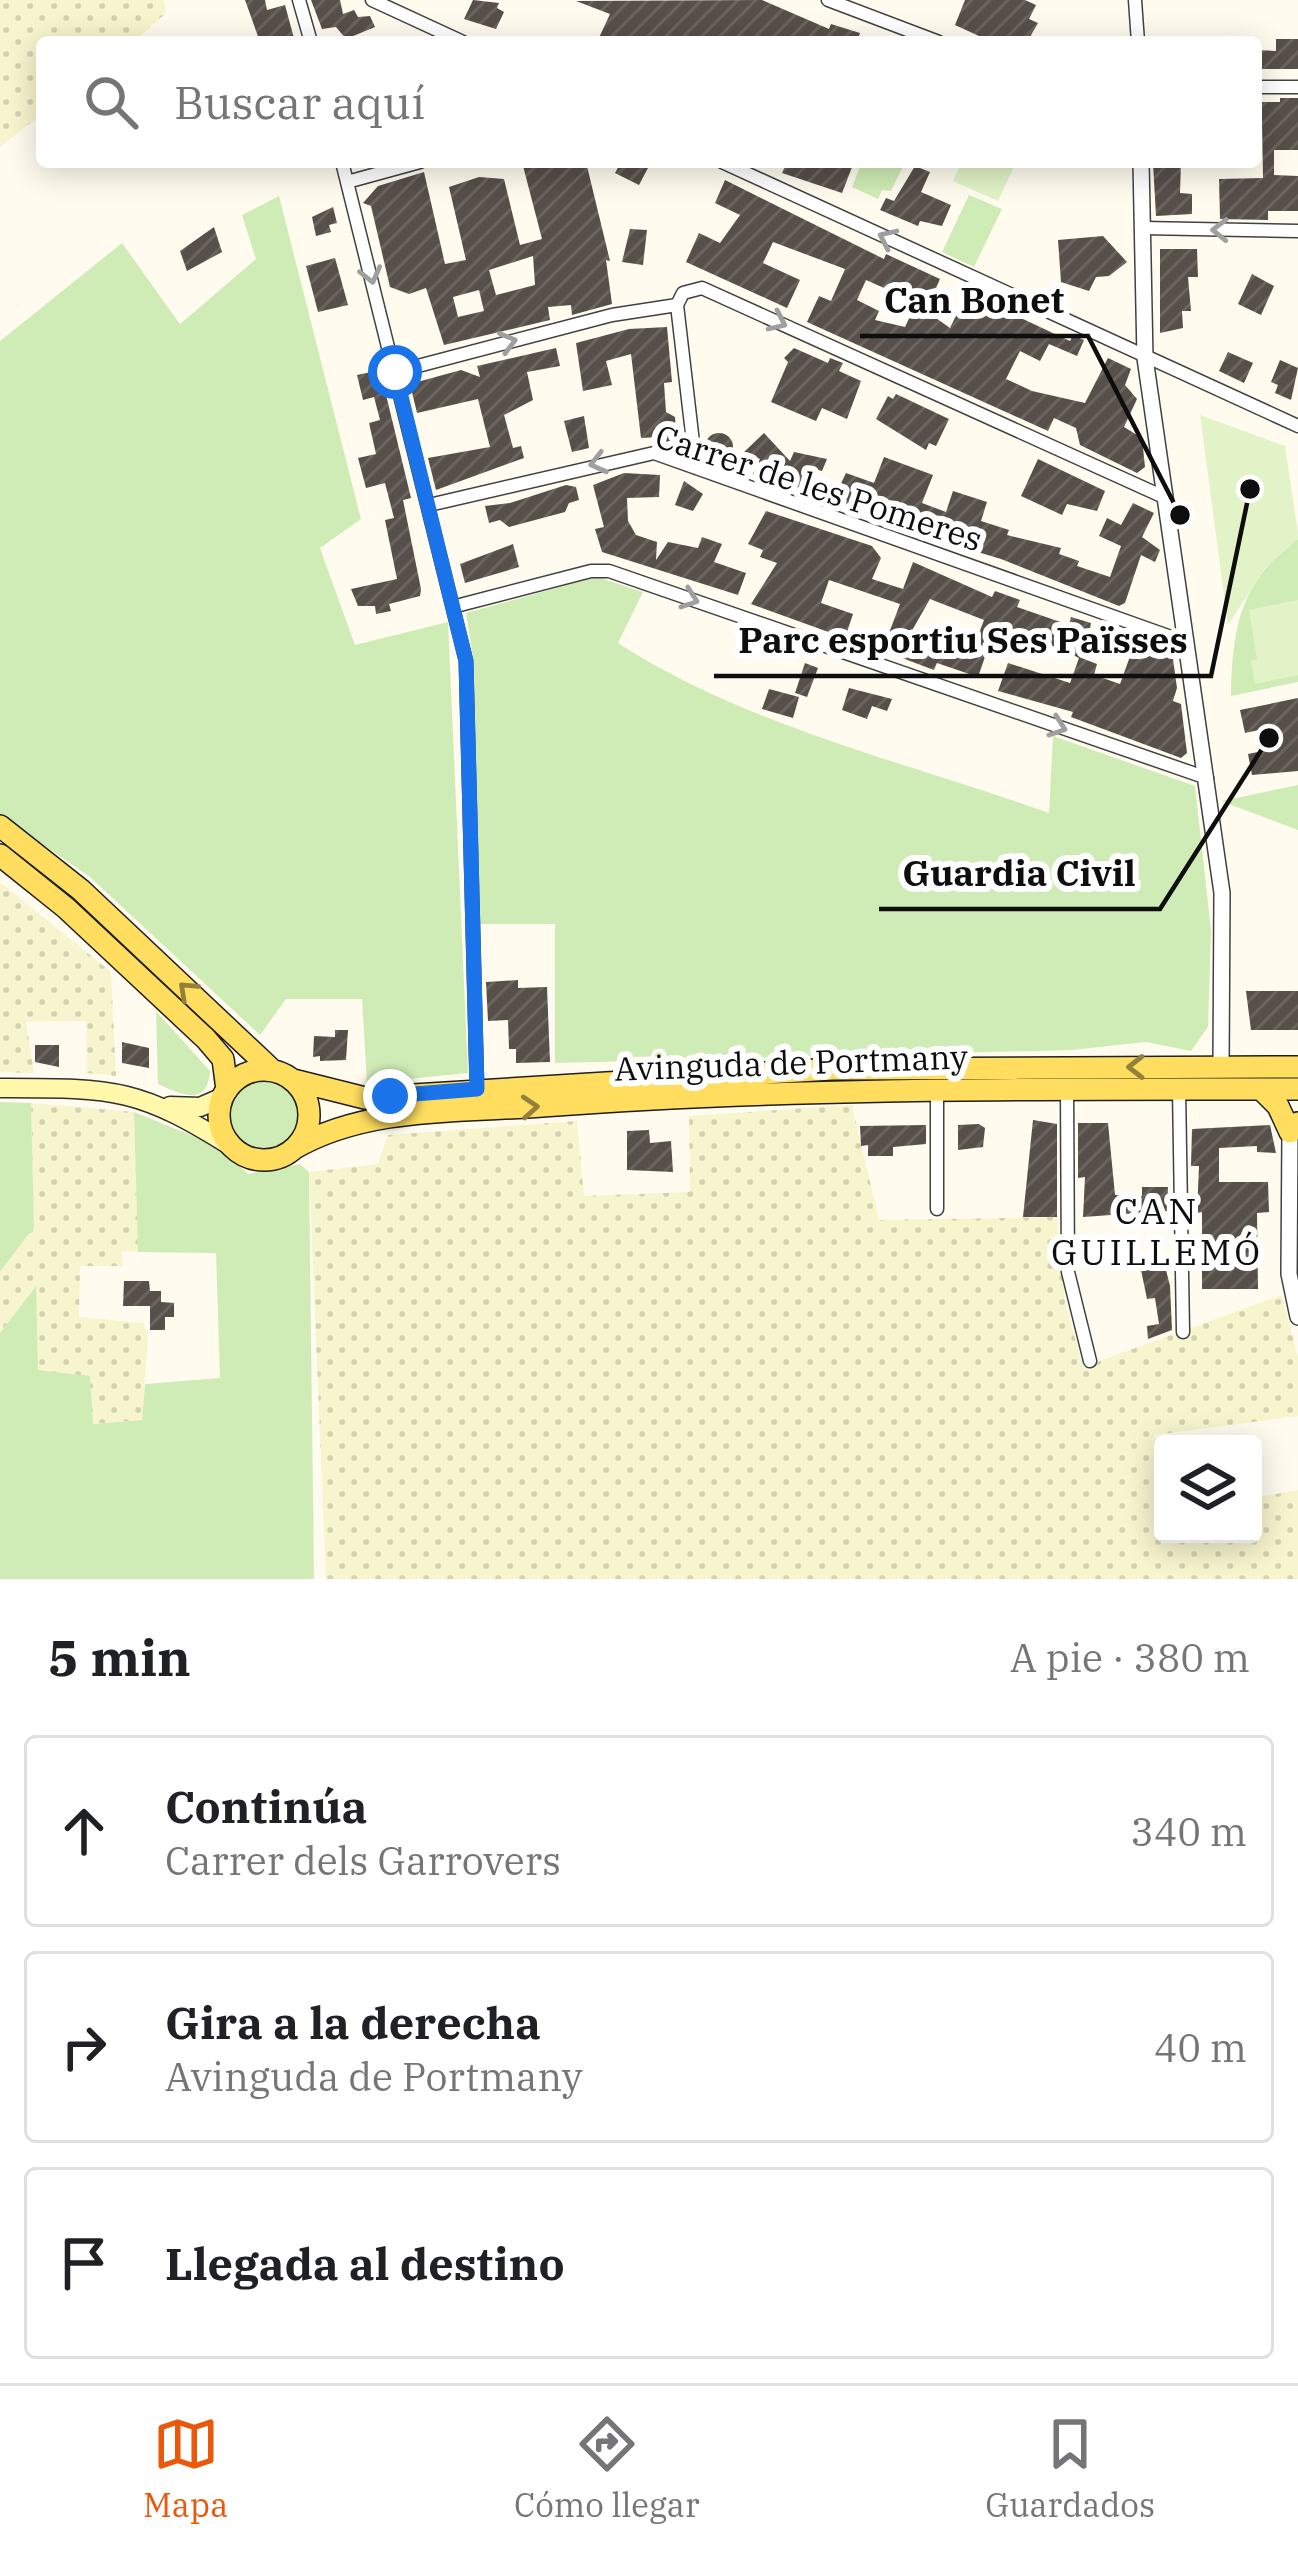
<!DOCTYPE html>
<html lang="es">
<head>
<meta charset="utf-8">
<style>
	body { margin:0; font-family:"IBM Plex Serif",serif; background:#f6f6f6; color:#202124 }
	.controls { position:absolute; right:36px; bottom:36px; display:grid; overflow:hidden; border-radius:12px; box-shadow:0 6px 30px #0003 }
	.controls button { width:108px; height:108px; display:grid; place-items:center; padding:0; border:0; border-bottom:3px solid #e0e0e0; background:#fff; color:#202124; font:60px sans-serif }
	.stop { position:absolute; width:36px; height:36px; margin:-27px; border:9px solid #1a73e8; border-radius:50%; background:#fff }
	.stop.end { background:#1a73e8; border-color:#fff; box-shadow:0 3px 12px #0008 }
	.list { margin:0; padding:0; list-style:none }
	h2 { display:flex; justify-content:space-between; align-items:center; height:156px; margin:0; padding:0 48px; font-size:51px }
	h2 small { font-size:39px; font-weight:400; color:#757577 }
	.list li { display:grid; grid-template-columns:78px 1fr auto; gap:36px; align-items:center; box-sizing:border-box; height:192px; margin:0 24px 24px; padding:0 24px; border:3px solid #e0e0e0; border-radius:12px }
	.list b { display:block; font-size:45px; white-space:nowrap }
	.list p { margin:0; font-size:39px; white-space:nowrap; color:#757577 }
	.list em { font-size:39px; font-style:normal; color:#757577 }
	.icon { flex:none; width:66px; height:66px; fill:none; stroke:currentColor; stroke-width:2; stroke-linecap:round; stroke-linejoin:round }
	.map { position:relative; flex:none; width:1298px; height:1579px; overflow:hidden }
	.search { position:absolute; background:#fff; box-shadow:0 6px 30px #0003; left:36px; right:36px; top:36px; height:132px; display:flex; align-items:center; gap:30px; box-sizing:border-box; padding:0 42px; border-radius:12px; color:#757577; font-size:45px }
	.sheet { height:804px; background:#fff }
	nav { display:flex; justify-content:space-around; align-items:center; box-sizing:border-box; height:168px; border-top:3px solid #e0e0e0; background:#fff; font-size:33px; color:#757577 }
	nav a { display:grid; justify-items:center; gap:6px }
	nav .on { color:#ea580c }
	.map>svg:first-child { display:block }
</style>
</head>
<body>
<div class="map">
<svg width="1298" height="1579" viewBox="0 0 1298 1579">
	<defs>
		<pattern id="farmland-dots" width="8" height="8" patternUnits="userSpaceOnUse" patternTransform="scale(3)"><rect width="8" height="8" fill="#f7f5cd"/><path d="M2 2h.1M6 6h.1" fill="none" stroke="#d3d1af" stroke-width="1.8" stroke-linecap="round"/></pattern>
		<pattern id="building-hatch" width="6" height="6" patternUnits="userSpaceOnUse" patternTransform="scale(3)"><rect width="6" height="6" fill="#574f49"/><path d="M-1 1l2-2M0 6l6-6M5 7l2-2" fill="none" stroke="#6a645f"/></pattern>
	</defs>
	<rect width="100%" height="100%" fill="#fffcef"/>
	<!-- farmland -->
	<path fill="url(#farmland-dots)" d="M0,0H164L166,13L133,42H42V114L0,147Z
		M0,882L111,972L116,1076L87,1073L86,1021L26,1022L34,1073L0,1072Z
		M31,1103L134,1112L138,1252L122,1251L123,1266H80L79,1317L144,1323L148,1336L142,1420L92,1424L38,1371L34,1288L0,1333V1272L34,1227Z
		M852,1105L879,1220L1057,1217L1065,1302L1083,1367L1282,1295L1298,1357V1416L1154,1435L1163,1458V1534H1253V1498L1298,1490V1579H326L309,1172L378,1164L388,1135L577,1121L584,1196L690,1192L689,1116Z"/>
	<!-- grass -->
	<path fill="#d0ecb6" d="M862,162H905L891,191L882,190L878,199L852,187Z
		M969,195L1002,209L974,267L942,252Z
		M279,196L361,519L320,548L355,645L448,622L468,1073L367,1083L362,999H286L260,1035L90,877L0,815V341L122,243L180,324L256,259L242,215Z
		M1298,539V682L1231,696C1232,629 1240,580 1298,539Z
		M597,577L643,592L618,643C744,725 906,762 1049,813L1053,736L1195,786L1211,930L1208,1027L1191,1051L1146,1042L1072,1050L555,1063V924H480L474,663L466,613Z
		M1298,785V830L1221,801Z
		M156,1011L210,1071C207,1107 182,1095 158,1084Z
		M225 1115a37 37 0 1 1 74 0a37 37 0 1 1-74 0Z
		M0,1102L31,1103L34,1227L0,1272Z
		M134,1112L213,1144L248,1174L300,1164L309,1172L314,1579H0V1333L36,1286L38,1370L90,1376L93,1424L142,1420L145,1384L220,1378L216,1253L138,1252Z"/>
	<!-- pitch -->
	<path fill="#e2f3c8" d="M962,162H1016L998,201L953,181Z
		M1200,415L1285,446L1298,533V539L1265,568L1228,625Z
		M1298,600V675L1255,684L1251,661L1257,659L1249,610Z"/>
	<!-- building -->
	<path fill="url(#building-hatch)" fill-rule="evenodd" d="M245,0H265L267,10L285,5L295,42H260Z
		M311,0H340L343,14L354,10L358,17L370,16L375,27L346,39L336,27L322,29Z
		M473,0L499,3L497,8L504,12L496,29L464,19Z
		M762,0L829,29L831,24L860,33L857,42H597L610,14L576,1Z
		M965,0H1025L1036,5L1029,19L1038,23L1027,42H992L955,25Z
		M1276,39H1298V69H1256V50L1276,51Z
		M1280,98H1298V150H1274V175L1298,176V211H1268V220L1220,219L1219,179L1263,178L1262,120H1256V102H1280Z
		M522,162H586L610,261L606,260L612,304L572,315L571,305L548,307L550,320L444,345L426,288L409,294L390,287L371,206L363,203L378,186L424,172L445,264L466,260L449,187L479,177L504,179L520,245L542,239ZM533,256L535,285L496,295L489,270ZM479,290L484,311L458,317L453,297Z
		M621,162L649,166L639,185L615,173Z
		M787,162H854L842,193L782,173Z
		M1153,163H1181L1180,193L1192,194V214L1156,216Z
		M915,166L930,172L921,192L951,205L942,226L920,221L918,226L880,210L886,198L894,201Z
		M725,180L884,259L886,254L940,279L926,311L950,328L967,293L1070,341L1073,335L1084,340L1077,356L1049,344L1040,361L1020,351L1006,379L1032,391L1085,403L1108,358L1131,369L1125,385L1137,399L1124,427L1142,438L1145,467L1137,473L1080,445L1076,428L1054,418L1048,431L807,322L819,296L831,301L845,269L773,242L763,263L800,280L787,308L686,262L699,233L720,243L740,215L715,203ZM866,280L909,299L915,306L905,327L875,320L879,311L857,300Z
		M333,207L337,223L329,225L331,232L316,236L312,217Z
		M214,227L222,252L187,271L180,251Z
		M630,229L647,230L643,265L622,262Z
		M1103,236L1127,262L1109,276L1096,277L1089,291L1061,282L1058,240Z
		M1160,249H1197L1198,277H1188L1191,311H1182L1183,328L1160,333Z
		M335,258L348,305L318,312L306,266Z
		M1252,274L1274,286L1261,315L1238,304Z
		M667,327L672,382L664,383L666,412L675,417L677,441L658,442V437L641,438L631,354L606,361L612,385L583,391L576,343L629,329Z
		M556,348L560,366L527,372L533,400L504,415L513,448L521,446L524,458L436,490L428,458L490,447L478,399L417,413L410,384L461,370L480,377L477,366Z
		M794,348L828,363L830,358L843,363L839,371L861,381L847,419L822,408L816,421L771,402L788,362L784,358Z
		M1228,352L1253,363L1244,383L1219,371Z
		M1280,360L1298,368L1291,400L1275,393L1278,385L1271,382Z
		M380,370L411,498L403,500L421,589L420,596L389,604L391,611L376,614L375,606H358L351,589L397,579L385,520L394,518L385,483L366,488L358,458L376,454L369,423L380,420L374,397L363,400L357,375Z
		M896,394L949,419L936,446L929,443L926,450L876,419L888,396L893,399Z
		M584,416L589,448L572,452L564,421Z
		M705 447a14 14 0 1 1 28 0a14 14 0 1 1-28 0Z
		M764,433L790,461L794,452L827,459L822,471L815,469L802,490L753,474L760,459L743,453Z
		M884,457L933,475L922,503L946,512L953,491L987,502L981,521L1009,530L1007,535L1061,548L1059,554L1079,561L1077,566L1110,577L1121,546L1099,536L1107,518L1121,525L1133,503L1154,513L1142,537L1160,550L1155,562L1141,555L1125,603L1119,606L1001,559L881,523L884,516L857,507L831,504L846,473L874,483Z
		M1038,459L1105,491L1097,511L1067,504L1062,515L1021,496Z
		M624,473L660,475L659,497L627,498L628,521L636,535L657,542L656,560L668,542L698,548L702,537L722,544L714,562L746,573L738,595L602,552L595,529L604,527L593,485Z
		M684,481L703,494L693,511L675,505Z
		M566,485L576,487L579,500L569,503L565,512L509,527L500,520L489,523L485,506L510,503Z
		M766,511L872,546L881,558L872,579L903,589L913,562L992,597L995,591L1020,600L1017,607L1069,625L1071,617L1091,623L1084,659L1097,664L1094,675L1120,684L1136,640L1172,652L1177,688L1173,701L1181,704L1187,753L1181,758L1071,717L1073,712L998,691L1008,663L1070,683L1079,658L1061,649L1031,639L1029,645L995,628L978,677L937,663L934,670L870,646L876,629L889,633L900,604L829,580L821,603L853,614L845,638L751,604L777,563L760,557L763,550L748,544ZM930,599L984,620L976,641L959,636L954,650L910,634Z
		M513,544L519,567L465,583L460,564Z
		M805,663L818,668L807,697L795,693Z
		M849,688L892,699L887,711L872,706L867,719L842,710Z
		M769,689L799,697L793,718L762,709Z
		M1298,698V771L1252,775L1248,754L1263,751L1259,730L1245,733L1240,710Z
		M518,980V988L547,987L550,1062L516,1063V1049H509L508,1020L488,1021L486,982Z
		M1246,991H1298V1030H1251Z
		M335,1030H348L346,1060L320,1061V1056L313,1057L314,1036L335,1037Z
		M122,1042L149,1048V1068L122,1063Z
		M35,1045H59V1067L35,1062Z
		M1033,1120L1057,1124V1217H1023Z
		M1078,1123H1108L1115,1195L1142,1196V1187H1168L1167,1211L1083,1217L1085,1177L1078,1178Z
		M979,1124L985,1128L983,1147L958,1150V1125Z
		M926,1125V1144L893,1147V1156H868V1145L861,1146L860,1126Z
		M1270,1125L1276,1153L1257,1152V1146L1219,1148V1182H1268L1269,1212L1257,1213L1258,1289H1202V1212L1197,1213L1199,1166H1191L1192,1129Z
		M649,1130L650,1143L671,1141L673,1172L627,1170V1131Z
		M1141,1270H1166L1170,1286L1172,1330L1148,1339L1147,1326L1159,1324L1155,1298L1147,1299Z
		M124,1281H149L150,1291H161V1302L174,1303V1317H165V1330H150V1306H123Z"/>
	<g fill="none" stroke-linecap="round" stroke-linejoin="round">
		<!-- minor casing -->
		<g stroke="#414141" stroke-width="15">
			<path id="minor" d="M299,0L311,42
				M372,0L463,42
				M828,0L939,42
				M1135,0L1138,42
				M1256,87H1298
				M342,162L466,661L477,1089
				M722,162L1298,426
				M347,182L420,162
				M1143,228L1298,231
				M677,305L696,468
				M395,372L612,315L677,305L683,293L702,288L1166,498
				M429,505L654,453L1185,642
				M456,606L591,571H609L1207,778
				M1067,1088L1068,1272L1090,1361
				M1179,1089L1183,1332
				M937,1209V1090"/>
		</g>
		<!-- tertiary casing -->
		<g stroke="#414141" stroke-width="18">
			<path id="tertiary" d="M1141,162L1145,358L1222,893L1221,1067
				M1290,1132L1289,1274L1298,1317"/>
		</g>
		<!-- secondary casing -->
		<g stroke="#303030" stroke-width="21">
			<path id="secondary" d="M0,1088C115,1088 138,1087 237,1150
				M170,1106L200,1107L223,1097"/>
		</g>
		<!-- primary casing -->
		<g stroke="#1f1f1f" stroke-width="24">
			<path id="primary" d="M0,826L81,890L272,1070
				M0,855L66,908L206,1039L223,1059L227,1090
				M219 1115a45 45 0 1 1 90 0a45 45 0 1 1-90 0Z
				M293,1080L365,1098L832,1069L1298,1067
				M1261,1089L1278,1106L1290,1132L1298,1123
				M293,1149C366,1106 460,1112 542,1106C794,1087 1046,1089 1298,1089"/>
		</g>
		<!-- minor -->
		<use href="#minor" stroke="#fff" stroke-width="12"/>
		<!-- tertiary -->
		<use href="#tertiary" stroke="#fff" stroke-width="15"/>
		<!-- secondary -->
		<use href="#secondary" stroke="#fff8aa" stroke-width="18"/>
		<!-- primary -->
		<use href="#primary" stroke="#ffdd5f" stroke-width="21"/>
	</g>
	<!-- one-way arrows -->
	<defs><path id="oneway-chevron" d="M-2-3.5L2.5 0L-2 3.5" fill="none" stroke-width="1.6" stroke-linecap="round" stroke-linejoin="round" transform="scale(3)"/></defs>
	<g stroke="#9f9f9f">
		<use href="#oneway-chevron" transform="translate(1220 230) rotate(-179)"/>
		<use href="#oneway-chevron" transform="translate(887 238) rotate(-155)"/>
		<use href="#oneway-chevron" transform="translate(371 275) rotate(76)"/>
		<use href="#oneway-chevron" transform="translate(778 322) rotate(25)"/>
		<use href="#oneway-chevron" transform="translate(508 342) rotate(-15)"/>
		<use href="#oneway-chevron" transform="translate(598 463) rotate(166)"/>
		<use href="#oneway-chevron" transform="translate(690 599) rotate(19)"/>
		<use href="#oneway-chevron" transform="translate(1058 727) rotate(19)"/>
	</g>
	<g stroke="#93803b">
		<use href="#oneway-chevron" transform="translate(187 990) rotate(-137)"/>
		<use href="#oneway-chevron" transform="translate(1136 1067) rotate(-180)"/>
		<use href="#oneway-chevron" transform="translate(530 1107) rotate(-4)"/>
	</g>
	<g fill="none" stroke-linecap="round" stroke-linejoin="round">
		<!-- route -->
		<path stroke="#1a73e8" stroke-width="15" d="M390,1096L477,1089L466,661L395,372"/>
	</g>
	<g text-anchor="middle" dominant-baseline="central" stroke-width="12" stroke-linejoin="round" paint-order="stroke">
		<!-- street labels -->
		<g font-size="33" fill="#0e0e0e" stroke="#fff">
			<text transform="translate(819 487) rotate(18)">Carrer de les Pomeres</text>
			<text transform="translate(791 1062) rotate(-2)">Avinguda de Portmany</text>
		</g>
		<!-- neighbourhood labels -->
		<g font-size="36" letter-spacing="3" fill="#0e0e0e" stroke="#fff">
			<text x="1157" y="1210">CAN<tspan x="1157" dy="41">GUILLEMÓ</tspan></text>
		</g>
	</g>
	<!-- callouts -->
	<path fill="none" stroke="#0e0e0e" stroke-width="4.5" d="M1180 515L1088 336H860M1250 489L1211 676H714M1269 738L1160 909H879"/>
	<g fill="#0e0e0e" stroke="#fff" stroke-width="4.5">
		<circle cx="1180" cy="515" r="12"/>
		<circle cx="1250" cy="489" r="12"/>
		<circle cx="1269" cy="738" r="12"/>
	</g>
	<g font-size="36" text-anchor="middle" font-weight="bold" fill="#0e0e0e" stroke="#fff" stroke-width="12" stroke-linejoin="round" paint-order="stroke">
		<text x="974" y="313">Can Bonet</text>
		<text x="963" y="653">Parc esportiu Ses Païsses</text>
		<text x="1019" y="886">Guardia Civil</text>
	</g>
</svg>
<div class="controls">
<button><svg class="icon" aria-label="layers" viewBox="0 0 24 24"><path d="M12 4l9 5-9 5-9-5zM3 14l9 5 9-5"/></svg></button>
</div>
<div class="stop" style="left:395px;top:372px"></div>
<div class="stop end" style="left:390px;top:1096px"></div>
<div class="search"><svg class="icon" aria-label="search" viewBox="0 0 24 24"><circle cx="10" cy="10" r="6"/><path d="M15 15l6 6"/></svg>Buscar aquí</div>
</div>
<section class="sheet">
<h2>5 min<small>A pie · 380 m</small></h2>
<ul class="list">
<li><svg class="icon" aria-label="ahead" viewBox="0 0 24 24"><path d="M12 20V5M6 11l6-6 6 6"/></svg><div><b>Continúa</b><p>Carrer dels Garrovers</p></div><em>340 m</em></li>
<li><svg class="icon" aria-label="right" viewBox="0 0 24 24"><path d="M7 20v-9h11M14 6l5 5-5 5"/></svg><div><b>Gira a la derecha</b><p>Avinguda de Portmany</p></div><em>40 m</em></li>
<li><svg class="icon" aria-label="arrive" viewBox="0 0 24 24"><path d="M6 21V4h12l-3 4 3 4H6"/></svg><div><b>Llegada al destino</b></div></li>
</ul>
</section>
<nav>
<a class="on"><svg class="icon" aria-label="map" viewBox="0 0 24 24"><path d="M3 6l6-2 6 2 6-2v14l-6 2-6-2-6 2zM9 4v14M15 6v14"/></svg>Mapa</a>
<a><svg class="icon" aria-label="directions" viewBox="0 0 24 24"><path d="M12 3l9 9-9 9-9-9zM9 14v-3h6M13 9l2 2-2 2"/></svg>Cómo llegar</a>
<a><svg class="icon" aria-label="saved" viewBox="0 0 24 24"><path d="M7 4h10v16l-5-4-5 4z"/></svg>Guardados</a>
</nav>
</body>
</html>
